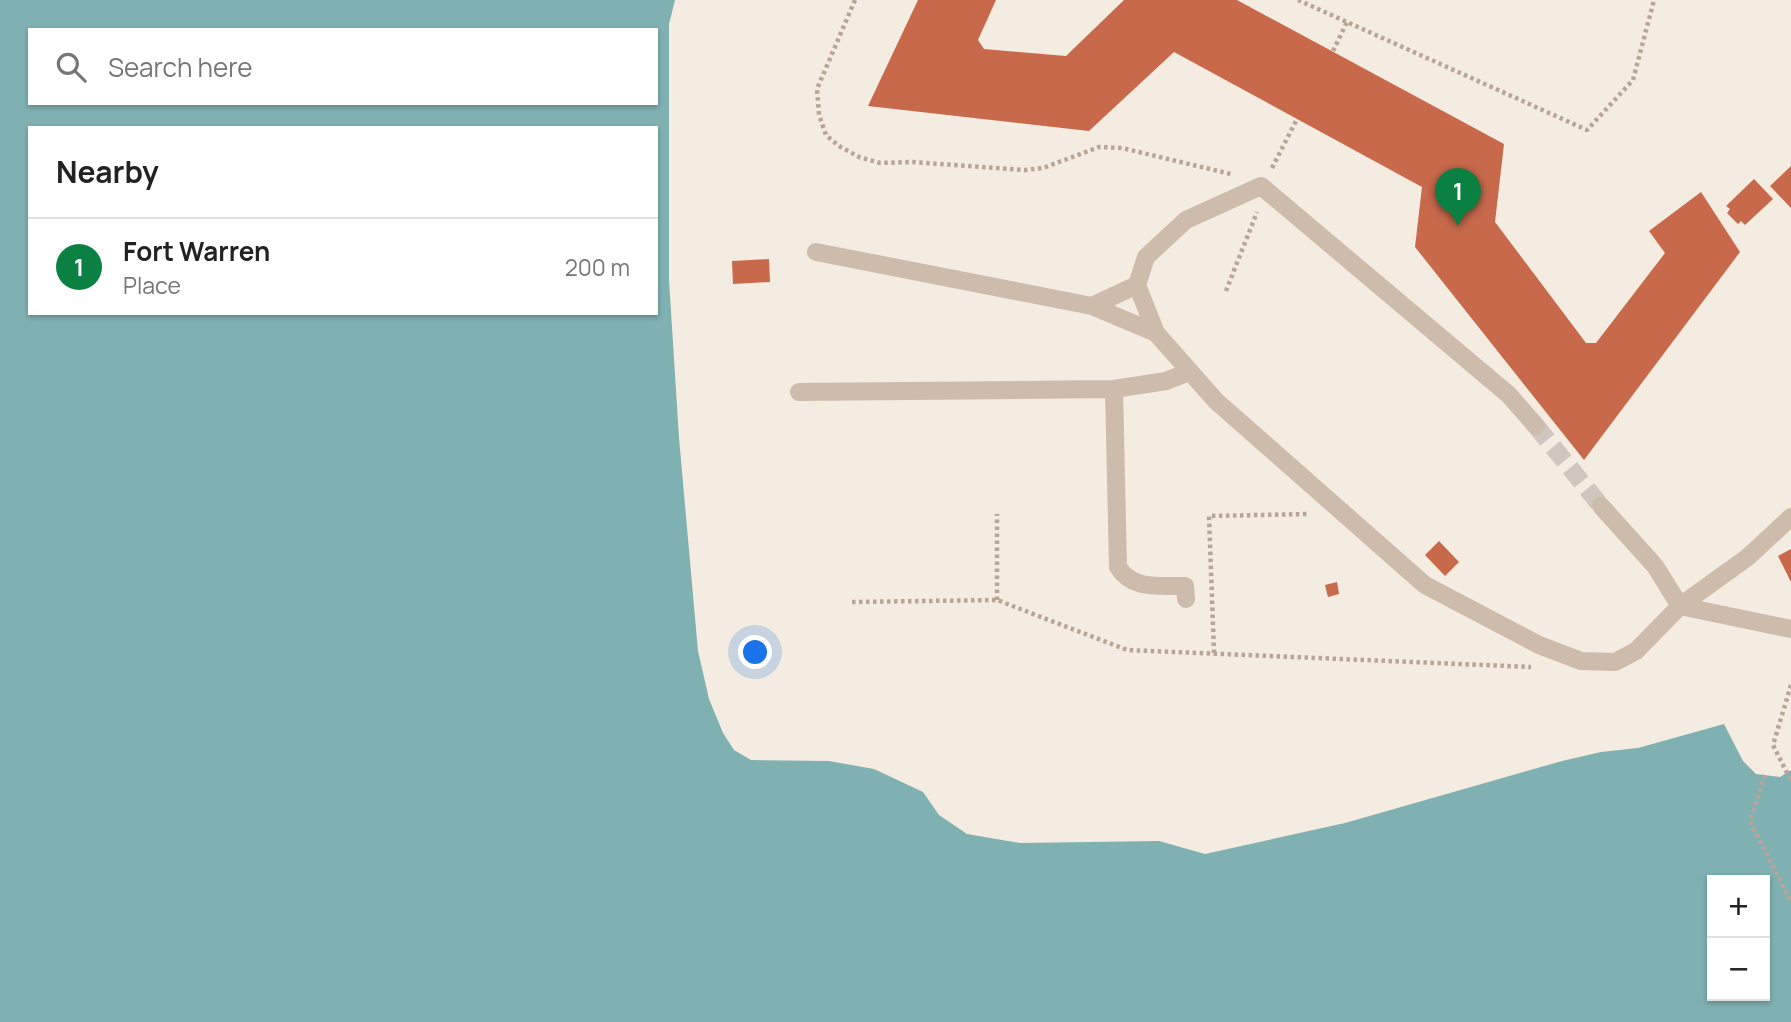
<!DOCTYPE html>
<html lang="en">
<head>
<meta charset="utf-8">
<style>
	body { margin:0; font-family:Manrope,sans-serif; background:#f6f6f6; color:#222 }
	.controls { position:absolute; right:21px; bottom:21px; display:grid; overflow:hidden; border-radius:0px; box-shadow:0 2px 5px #0004 }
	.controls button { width:63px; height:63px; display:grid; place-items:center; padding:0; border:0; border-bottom:2px solid #e0e0e0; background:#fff; color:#222; font:35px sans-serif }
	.you { position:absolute; left:756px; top:653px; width:24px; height:24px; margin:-18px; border:5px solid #fff; border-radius:50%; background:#1a73e8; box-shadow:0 0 0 10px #1a73e833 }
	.badge { display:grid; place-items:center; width:46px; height:46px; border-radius:50%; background:#0b8043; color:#fff; font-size:23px; font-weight:700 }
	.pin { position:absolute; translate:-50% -58px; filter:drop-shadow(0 2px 4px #0008) }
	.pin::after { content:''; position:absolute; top:37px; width:24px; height:21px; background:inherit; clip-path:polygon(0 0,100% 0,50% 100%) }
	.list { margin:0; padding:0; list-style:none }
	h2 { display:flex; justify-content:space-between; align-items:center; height:91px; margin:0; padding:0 28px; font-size:30px }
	h2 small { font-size:23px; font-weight:400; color:#767676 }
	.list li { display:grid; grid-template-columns:46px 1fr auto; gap:21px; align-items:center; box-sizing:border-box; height:98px; padding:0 28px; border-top:2px solid #e0e0e0 }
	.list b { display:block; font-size:26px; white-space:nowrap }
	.list p { margin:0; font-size:23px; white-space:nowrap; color:#767676 }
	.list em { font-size:23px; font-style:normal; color:#767676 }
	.icon { flex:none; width:38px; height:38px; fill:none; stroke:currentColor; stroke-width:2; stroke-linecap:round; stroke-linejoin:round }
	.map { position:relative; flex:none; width:1791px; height:1022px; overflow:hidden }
	.search { position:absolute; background:#fff; box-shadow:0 2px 5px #0004; left:28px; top:28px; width:630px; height:77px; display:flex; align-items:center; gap:18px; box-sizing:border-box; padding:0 24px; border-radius:0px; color:#767676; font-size:26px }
	.panel { position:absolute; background:#fff; box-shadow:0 2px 5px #0004; left:28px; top:126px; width:630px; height:189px; border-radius:0px }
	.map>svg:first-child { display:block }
</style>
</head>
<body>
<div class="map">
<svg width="1791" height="1022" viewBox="0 0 1791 1022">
	<rect width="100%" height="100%" fill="#f4ebe1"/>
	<!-- water -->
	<path fill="#7fb0b2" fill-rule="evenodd" d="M0,0H675L669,24V280L679,438L698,651L709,699L723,733L734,750L751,760L829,761L874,769L923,792L939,815L967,834L1020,843L1159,841L1205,854L1345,823L1562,761L1601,752L1638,748L1724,724L1743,761L1756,774L1780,777L1791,770V1022H0ZM30,30H656V103H30ZM30,128H656V313H30ZM1712,880H1765V996H1712Z"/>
	<!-- building -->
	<path fill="#c8694b" d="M918,0H996L978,40L984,49L1066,56L1124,0H1237L1504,144L1495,222L1586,343H1596L1665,253L1649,231L1701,192L1740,252L1584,460L1415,247L1422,187L1174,52L1089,131L868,106Z
		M1791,166V208L1770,186Z
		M1754,179L1773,199L1745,225L1741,221L1738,224L1727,213L1730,209L1726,206Z
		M769,259L770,282L733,284L732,261Z
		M1439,541L1459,562L1445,576L1425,555Z
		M1791,549V582L1778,556Z
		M1337,582L1339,594L1328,597L1325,585Z"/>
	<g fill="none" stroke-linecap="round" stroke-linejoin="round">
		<!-- minor-tunnel -->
		<path stroke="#cfc6bd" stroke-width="18" stroke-dasharray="18 9" stroke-linecap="butt" d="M1536,426L1601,506"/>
		<!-- path -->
		<path stroke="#b9a596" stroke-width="4.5" stroke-dasharray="3.5 3.5" stroke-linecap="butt" d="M855,0L817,89L819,115L826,135L839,146L859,157L880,163L912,162L1025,170L1043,168L1099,147L1122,148L1231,174
			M1298,0L1587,130L1633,80L1654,0
			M1333,51L1347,22
			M1272,168L1297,119
			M1226,291L1257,212
			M997,600V514
			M852,602L997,600L1127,650L1531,667
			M1214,653L1209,516L1309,514
			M1791,685L1773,745L1791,781
			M1765,775L1750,821L1791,902"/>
		<!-- minor -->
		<path stroke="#cdbbac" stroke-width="18" d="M816,252L1092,306L1156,333L1216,401L1425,585L1539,645L1581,661L1615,662L1636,651L1680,606L1748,557L1791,517
			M1137,285L1156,333
			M1092,306L1137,285L1146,257L1186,220L1261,186L1509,395L1536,426
			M1114,389L1118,567C1133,591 1160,585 1185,586L1186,599
			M799,392L1114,389L1166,381L1189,372
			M1601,506L1655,566L1680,606L1791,629"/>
	</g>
</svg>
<div class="controls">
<button>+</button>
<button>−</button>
</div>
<div class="you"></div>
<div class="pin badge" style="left:1458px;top:226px">1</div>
<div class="search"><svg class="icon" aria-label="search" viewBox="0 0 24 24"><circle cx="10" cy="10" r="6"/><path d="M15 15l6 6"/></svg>Search here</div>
<section class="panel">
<h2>Nearby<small></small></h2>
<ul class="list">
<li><span class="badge">1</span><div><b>Fort Warren</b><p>Place</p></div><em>200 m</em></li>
</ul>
</section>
</div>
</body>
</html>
